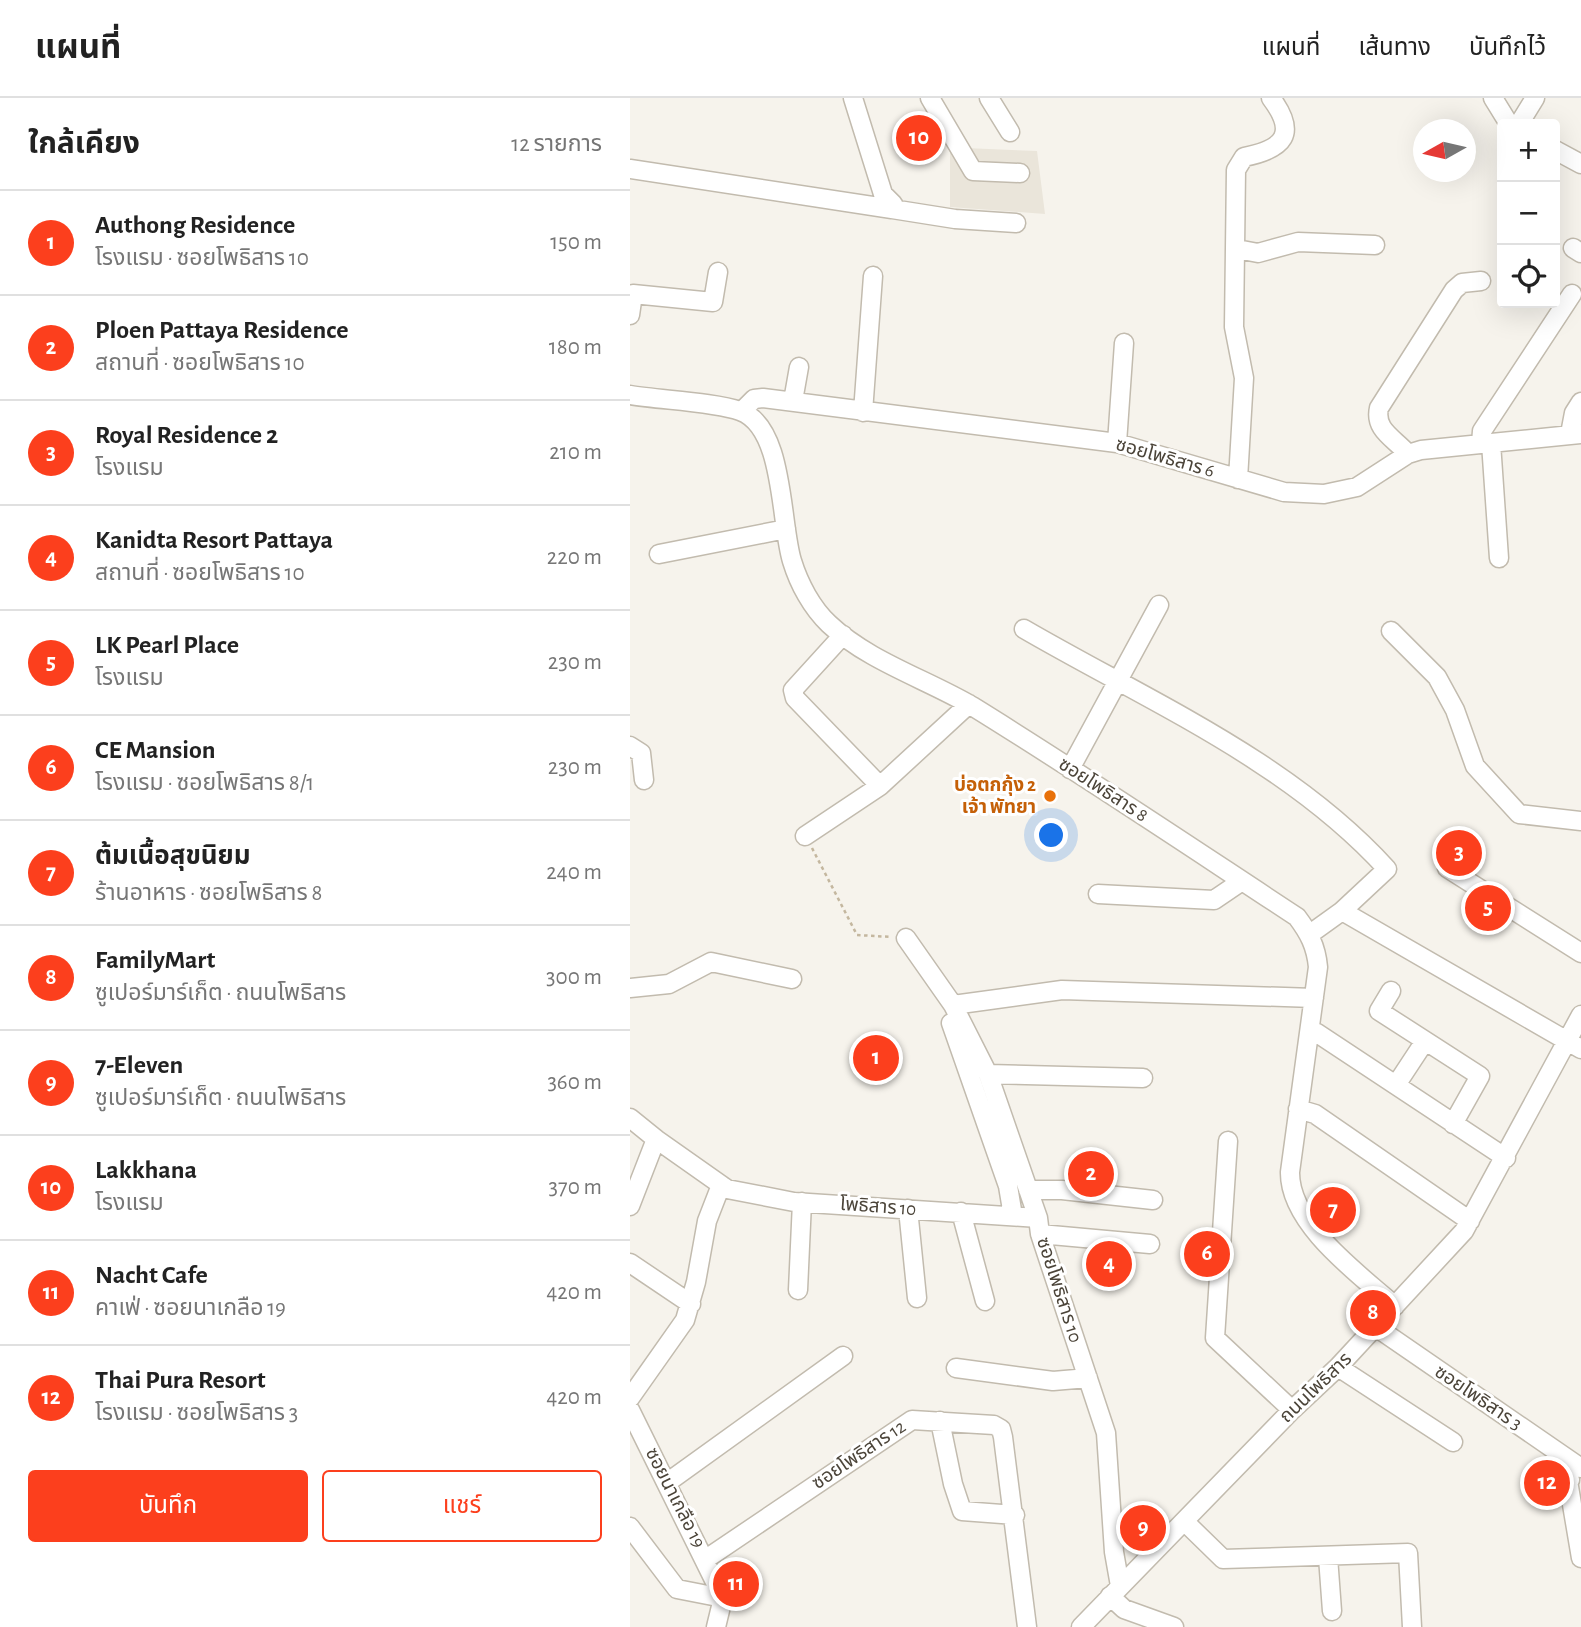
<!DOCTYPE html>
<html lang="th">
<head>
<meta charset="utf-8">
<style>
	body { margin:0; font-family:"Alegreya Sans","Noto Sans Thai",sans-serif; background:#f2f2f2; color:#222 }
	.controls { position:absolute; right:21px; top:21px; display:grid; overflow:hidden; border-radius:7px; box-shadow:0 7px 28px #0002 }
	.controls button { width:63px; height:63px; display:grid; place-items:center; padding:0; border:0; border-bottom:2px solid #e0e0e0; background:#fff; color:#222; font:35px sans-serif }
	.compass { position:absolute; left:783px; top:21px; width:63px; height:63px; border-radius:50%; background:#fff; box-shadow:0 7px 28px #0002; rotate:262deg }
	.you { position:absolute; left:422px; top:738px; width:24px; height:24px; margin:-18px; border:5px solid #fff; border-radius:50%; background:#1a73e8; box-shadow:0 0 0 10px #1a73e833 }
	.badge { display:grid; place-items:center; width:46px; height:46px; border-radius:50%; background:#fc3f1d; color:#fff; font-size:23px; font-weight:700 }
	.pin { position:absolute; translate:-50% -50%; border:4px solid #fff; box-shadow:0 2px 7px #0006 }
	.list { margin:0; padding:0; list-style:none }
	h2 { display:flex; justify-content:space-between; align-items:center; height:91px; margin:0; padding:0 28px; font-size:30px }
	h2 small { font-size:23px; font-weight:400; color:#767676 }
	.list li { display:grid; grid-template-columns:46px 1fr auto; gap:21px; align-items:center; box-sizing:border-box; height:105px; padding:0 28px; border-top:2px solid #e0e0e0 }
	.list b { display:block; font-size:26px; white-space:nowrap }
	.list p { margin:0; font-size:23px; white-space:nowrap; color:#767676 }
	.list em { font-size:23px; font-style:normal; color:#767676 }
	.actions { display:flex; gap:14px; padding:21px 28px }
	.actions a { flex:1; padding:16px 0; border:2px solid #fc3f1d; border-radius:7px; text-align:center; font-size:24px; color:#fc3f1d }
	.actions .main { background:#fc3f1d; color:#fff }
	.icon { flex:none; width:38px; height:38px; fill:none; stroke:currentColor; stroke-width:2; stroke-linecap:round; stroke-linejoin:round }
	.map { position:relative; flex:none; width:951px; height:1529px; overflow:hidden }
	header { display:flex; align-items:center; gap:42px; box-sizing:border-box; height:98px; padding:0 35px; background:#fff; border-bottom:2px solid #e0e0e0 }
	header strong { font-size:33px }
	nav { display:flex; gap:38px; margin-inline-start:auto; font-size:24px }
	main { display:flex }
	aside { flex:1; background:#fff }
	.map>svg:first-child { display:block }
</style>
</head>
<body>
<header>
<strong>แผนที่</strong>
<nav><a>แผนที่</a><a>เส้นทาง</a><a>บันทึกไว้</a></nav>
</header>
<main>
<aside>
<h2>ใกล้เคียง<small>12 รายการ</small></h2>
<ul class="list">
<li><span class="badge">1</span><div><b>Authong Residence</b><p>โรงแรม · ซอยโพธิสาร 10</p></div><em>150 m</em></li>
<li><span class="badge">2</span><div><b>Ploen Pattaya Residence</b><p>สถานที่ · ซอยโพธิสาร 10</p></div><em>180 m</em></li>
<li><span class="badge">3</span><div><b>Royal Residence 2</b><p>โรงแรม</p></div><em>210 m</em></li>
<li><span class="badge">4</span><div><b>Kanidta Resort Pattaya</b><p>สถานที่ · ซอยโพธิสาร 10</p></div><em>220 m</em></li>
<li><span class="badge">5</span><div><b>LK Pearl Place</b><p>โรงแรม</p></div><em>230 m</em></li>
<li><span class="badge">6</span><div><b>CE Mansion</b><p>โรงแรม · ซอยโพธิสาร 8/1</p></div><em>230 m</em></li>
<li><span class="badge">7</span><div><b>ต้มเนื้อสุขนิยม</b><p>ร้านอาหาร · ซอยโพธิสาร 8</p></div><em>240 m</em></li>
<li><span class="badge">8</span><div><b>FamilyMart</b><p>ซูเปอร์มาร์เก็ต · ถนนโพธิสาร</p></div><em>300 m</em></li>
<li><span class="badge">9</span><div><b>7-Eleven</b><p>ซูเปอร์มาร์เก็ต · ถนนโพธิสาร</p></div><em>360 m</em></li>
<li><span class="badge">10</span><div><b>Lakkhana</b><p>โรงแรม</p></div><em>370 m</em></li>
<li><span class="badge">11</span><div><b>Nacht Cafe</b><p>คาเฟ่ · ซอยนาเกลือ 19</p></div><em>420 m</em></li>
<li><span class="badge">12</span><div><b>Thai Pura Resort</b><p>โรงแรม · ซอยโพธิสาร 3</p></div><em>420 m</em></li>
</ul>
<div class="actions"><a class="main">บันทึก</a><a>แชร์</a></div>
</aside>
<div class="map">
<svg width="951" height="1529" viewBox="0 0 951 1529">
	<rect width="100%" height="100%" fill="#f6f3ec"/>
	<!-- residential -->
	<path fill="#eae5da" d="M320,42L335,50L407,53L415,116L320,109Z"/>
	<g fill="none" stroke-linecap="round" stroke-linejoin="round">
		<!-- minor casing -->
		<g stroke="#c2bbae" stroke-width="21">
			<path id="minor" d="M300,0L343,73L390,75
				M359,0L380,34
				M863,0L879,26
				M889,26L905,0
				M925,52L951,66
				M0,71L262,111L263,106L253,96L223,0
				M262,111L325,121L386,125
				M943,150L951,155
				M607,151L628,155L668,144L745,147
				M0,217L3,196L83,204L88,174
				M0,297C30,302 84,304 110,313C155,329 150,425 162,463C169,486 182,510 199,526C238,563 296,581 342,608C452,676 559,748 667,819C679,835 686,848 688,869L660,1074C659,1126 729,1176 765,1208
				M163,303L169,269
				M112,313L124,301L133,300L487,345L654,394L694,396L727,389L778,356L791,352L951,336
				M233,314L243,178
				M940,336L944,315L951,304
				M487,345L494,245
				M851,345L852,333L942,196
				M861,345L869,460
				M778,356C764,340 744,332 749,310L824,192L832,185L851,183
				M608,381L614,280L604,229L606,72L614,59C654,51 668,36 641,0
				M29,456L156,431
				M394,531C518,603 659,663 757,771L712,813L680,836
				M761,533L807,579L825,612L845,668L889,716L951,723
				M213,537L163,592L165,600L250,688
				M0,648L11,655L14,682
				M440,671L529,507
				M175,738L250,688L339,606
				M817,770L951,855
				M468,796L584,802L612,783
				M712,813L951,951
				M276,840L323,907L358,976L408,1120L410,1136L476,1335L484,1454L490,1488
				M0,890L39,886L81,864L162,881
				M761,893L749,913L850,978L823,1026
				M323,907L432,892L684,900
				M321,925L378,1088L383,1118
				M680,933L687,935L876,1060
				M358,976L513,980
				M766,987L795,943
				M668,1011L685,1016L840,1123
				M0,1020L26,1041L0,1108
				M26,1041L97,1091L164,1104L408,1120
				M598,1043L585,1240L662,1312
				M398,1092H432L523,1102
				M278,1111L287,1200
				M331,1114L355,1203
				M410,1136L520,1146
				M0,1165L61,1206
				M168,1192L172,1104
				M746,1229L951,1370
				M708,1269L823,1344
				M326,1270L423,1283L458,1280
				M0,1300L55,1222L66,1184L77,1123L91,1087
				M0,1312L93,1500L86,1529
				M310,1323L323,1386L332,1413L385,1417
				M934,1359L951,1460
				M38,1384L213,1258
				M922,1386L940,1382
				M554,1423L593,1461L778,1455L782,1529
				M0,1429L47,1491L93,1500
				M698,1459L702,1513
				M76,1461L282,1322L364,1327L371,1331L373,1339L397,1529
				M480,1498L494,1511L544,1529
				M451,1529L662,1312L708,1269L834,1133L951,917"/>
		</g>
		<!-- path -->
		<path stroke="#c4b79f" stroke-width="2.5" stroke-dasharray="3.5 3.5" stroke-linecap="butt" d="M182,750L227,837L262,839"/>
		<!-- minor -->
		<use href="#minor" stroke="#fff" stroke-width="18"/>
	</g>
	<!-- markers -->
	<circle fill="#e8710a" stroke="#fff" stroke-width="2.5" cx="420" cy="698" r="7"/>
	<g text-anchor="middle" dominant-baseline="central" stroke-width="6" stroke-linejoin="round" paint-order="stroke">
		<!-- street labels -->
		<g font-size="19" fill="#4b4439" stroke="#fff">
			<text transform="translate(535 360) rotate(16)">ซอยโพธิสาร 6</text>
			<text transform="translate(473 692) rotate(33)">ซอยโพธิสาร 8</text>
			<text transform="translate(248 1109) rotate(4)">โพธิสาร 10</text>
			<text transform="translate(429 1192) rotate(72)">ซอยโพธิสาร 10</text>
			<text transform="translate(686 1290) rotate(-44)">ถนนโพธิสาร</text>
			<text transform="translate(848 1300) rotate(34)">ซอยโพธิสาร 3</text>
			<text transform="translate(229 1357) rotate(-34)">ซอยโพธิสาร 12</text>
			<text transform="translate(45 1400) rotate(63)">ซอยนาเกลือ 19</text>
		</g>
		<!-- food labels -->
		<g font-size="19" font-weight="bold" fill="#c56008" stroke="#fff" text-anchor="end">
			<text x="406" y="687">บ่อตกกุ้ง 2<tspan x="406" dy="22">เจ้า พัทยา</tspan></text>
		</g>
	</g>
</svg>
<div class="controls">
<button>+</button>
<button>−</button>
<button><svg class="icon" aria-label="locate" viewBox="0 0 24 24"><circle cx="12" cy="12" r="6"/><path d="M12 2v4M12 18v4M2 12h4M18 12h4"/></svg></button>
</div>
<svg class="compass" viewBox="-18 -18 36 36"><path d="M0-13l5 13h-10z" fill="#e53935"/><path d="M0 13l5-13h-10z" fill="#767676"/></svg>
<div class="you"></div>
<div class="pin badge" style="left:246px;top:960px">1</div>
<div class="pin badge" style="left:461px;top:1076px">2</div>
<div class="pin badge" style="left:829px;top:755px">3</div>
<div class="pin badge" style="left:479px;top:1166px">4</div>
<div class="pin badge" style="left:858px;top:810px">5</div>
<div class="pin badge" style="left:577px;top:1156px">6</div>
<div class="pin badge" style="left:703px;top:1112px">7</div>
<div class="pin badge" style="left:743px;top:1215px">8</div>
<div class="pin badge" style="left:513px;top:1430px">9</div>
<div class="pin badge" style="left:289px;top:40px">10</div>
<div class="pin badge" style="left:106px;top:1486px">11</div>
<div class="pin badge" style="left:917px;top:1385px">12</div>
</div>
</main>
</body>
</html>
